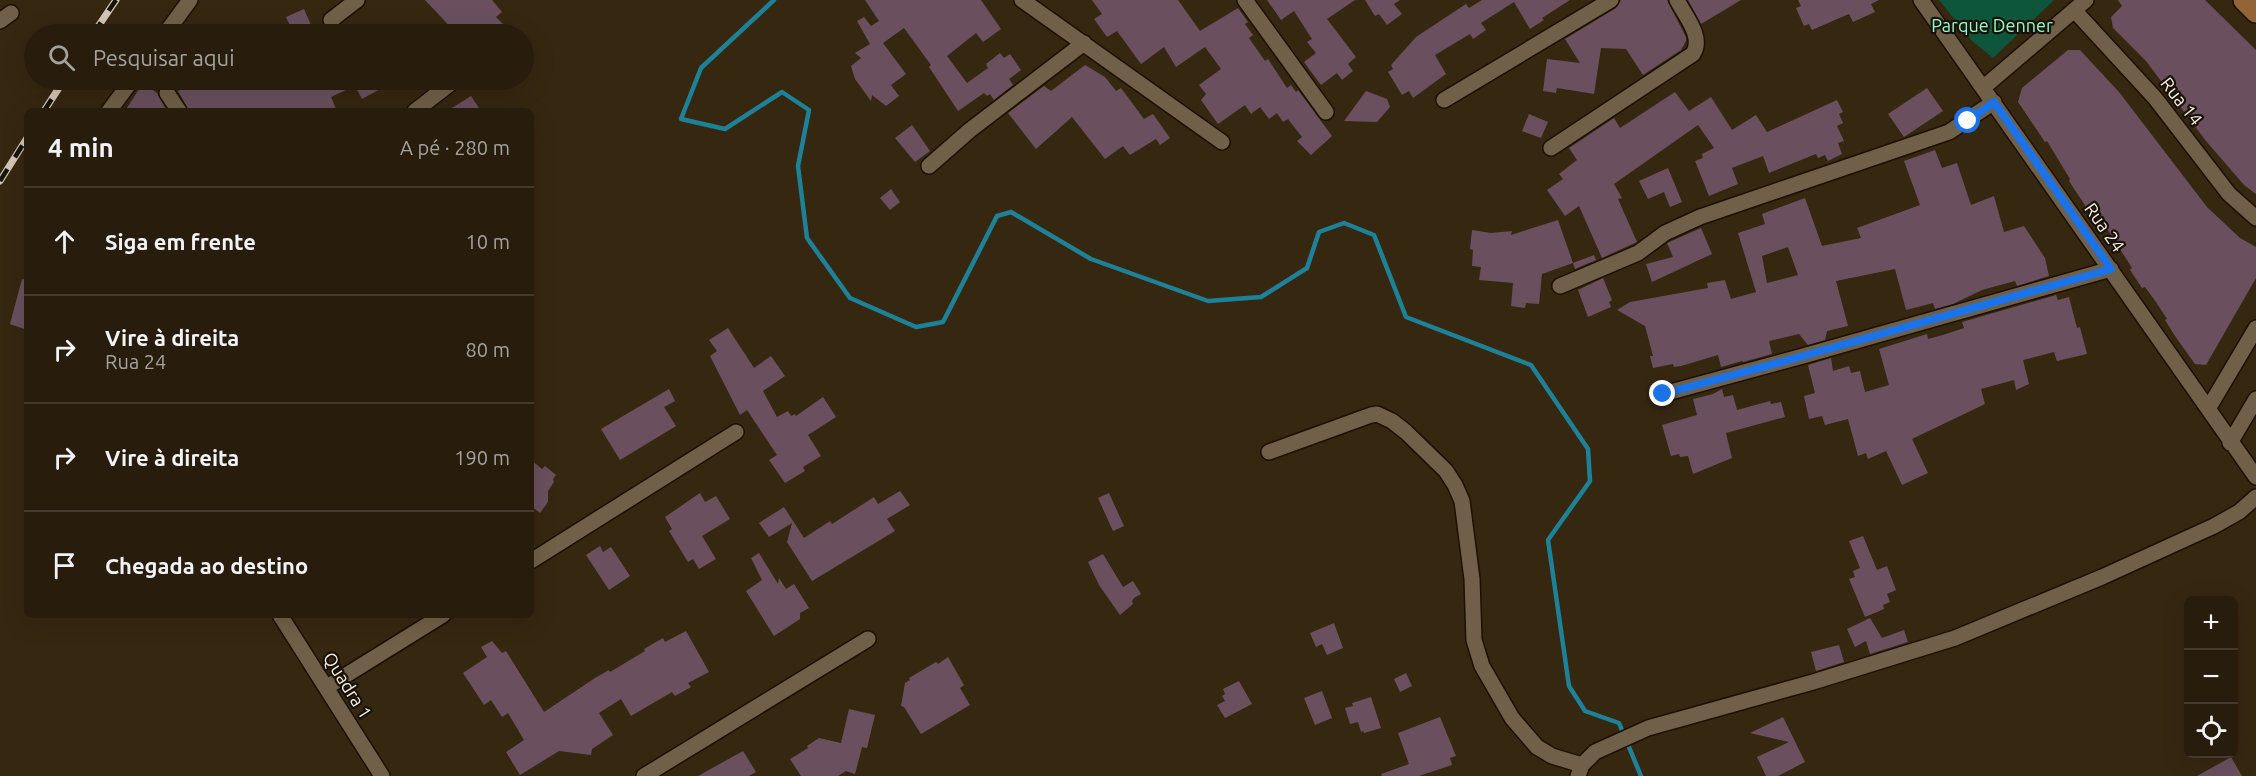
<!DOCTYPE html>
<html lang="pt">
<head>
<meta charset="utf-8">
<style>
	body { margin:0; font-family:Ubuntu,sans-serif; background:#302616; color:#f1f3f6 }
	.controls { position:absolute; right:18px; bottom:18px; display:grid; overflow:hidden; border-radius:9px; box-shadow:0 6px 24px #0002 }
	.controls button { width:54px; height:54px; display:grid; place-items:center; padding:0; border:0; border-bottom:2px solid #443b2e; background:#281d0d; color:#f1f3f6; font:30px sans-serif }
	.stop { position:absolute; width:18px; height:18px; margin:-14px; border:4px solid #1a73e8; border-radius:50%; background:#fff }
	.stop.end { background:#1a73e8; border-color:#fff; box-shadow:0 2px 6px #0008 }
	.list { margin:0; padding:0; list-style:none }
	h2 { display:flex; justify-content:space-between; align-items:center; height:78px; margin:0; padding:0 24px; font-size:26px }
	h2 small { font-size:20px; font-weight:400; color:#a5a29d }
	.list li { display:grid; grid-template-columns:39px 1fr auto; gap:18px; align-items:center; box-sizing:border-box; height:108px; padding:0 24px; border-top:2px solid #443b2e }
	.list b { display:block; font-size:22px; white-space:nowrap }
	.list p { margin:0; font-size:20px; white-space:nowrap; color:#a5a29d }
	.list em { font-size:20px; font-style:normal; color:#a5a29d }
	.icon { flex:none; width:33px; height:33px; fill:none; stroke:currentColor; stroke-width:2; stroke-linecap:round; stroke-linejoin:round }
	.map { position:relative; flex:none; width:2256px; height:776px; overflow:hidden }
	.search { position:absolute; background:#281d0d; box-shadow:0 6px 24px #0002; left:24px; top:24px; width:510px; height:66px; display:flex; align-items:center; gap:15px; box-sizing:border-box; padding:0 21px; border-radius:33px; color:#a5a29d; font-size:22px }
	.panel { position:absolute; background:#281d0d; box-shadow:0 6px 24px #0002; left:24px; top:108px; width:510px; height:510px; border-radius:9px }
	.map>svg:first-child { display:block }
</style>
</head>
<body>
<div class="map">
<svg width="2256" height="776" viewBox="0 0 2256 776">
	<rect width="100%" height="100%" fill="#362711"/>
	<!-- green -->
	<path fill="#0d553b" d="M1939,0H2054L1993,58L1972,41Z"/>
	<g fill="none" stroke-linecap="round" stroke-linejoin="round">
		<!-- stream -->
		<path stroke="#1d8298" stroke-width="4.5" d="M774,0L701,68L681,119L725,129L782,92L809,110L798,166L807,238L850,298L916,327L943,322L997,216L1011,212L1091,259L1208,301L1261,297L1307,268L1319,232L1344,223L1374,235L1406,317L1531,365L1588,449L1590,481L1548,540L1569,686L1585,711L1619,723L1641,776"/>
	</g>
	<!-- building -->
	<path fill="#6a505e" fill-rule="evenodd" d="M425,0H492L502,12L496,17L503,24L492,34H457Z
		M865,0H981L1001,29L983,42L976,33L947,56L967,83L988,68L986,64L1000,53L1004,58L1010,54L1021,70L1009,79L1013,85L994,100L990,94L987,96L984,93L958,111L929,67L931,65L904,28L883,43L906,74L891,85L899,96L886,106L872,95L871,101L855,79L851,66L861,58L855,53L870,44L857,21L864,17L871,26L879,21Z
		M1092,0H1178L1200,31L1238,8L1248,22L1245,24L1253,35L1249,38L1265,61L1268,59L1287,88L1291,85L1296,92L1298,90L1332,136L1311,155L1297,141L1302,137L1288,119L1283,122L1277,113L1269,119L1260,107L1251,114L1245,105L1218,124L1201,100L1206,94L1199,85L1221,69L1205,47L1176,67L1164,47L1141,64L1117,31L1107,37L1094,19L1102,14Z
		M1267,0H1355L1327,19L1356,57L1348,64L1353,71L1342,80L1337,73L1321,85L1304,62L1316,53L1307,42L1312,39L1294,11L1281,20Z
		M1365,0H1400L1394,4L1402,14L1387,25L1379,14L1375,16Z
		M1482,0H1570L1542,18L1544,20L1530,29L1514,2L1481,23L1486,30L1473,39L1470,34L1435,55L1446,74L1413,98L1409,91L1402,95L1388,72L1393,69L1391,65L1416,37L1466,4L1469,8Z
		M1621,0H1667L1686,37V41L1681,50L1643,75L1626,49L1601,48L1594,94L1557,88L1556,93L1543,91L1547,59L1580,63L1565,39L1616,8Z
		M1688,0H1741L1701,24Z
		M1798,0H1879L1871,4L1875,12L1853,22L1849,14L1812,30L1809,24L1804,26L1796,8L1801,6Z
		M2118,0H2205L2256,50V194L2244,185L2206,141L2146,61L2113,28L2111,17L2122,6Z
		M304,9L315,34H294L286,17Z
		M2068,50H2080L2119,92L2207,207L2240,238L2256,247V278L2206,365L2195,364L2175,336L2165,320L2167,319L2156,302L2145,287L2142,288L2130,270L2132,268L2097,213L2092,216L2069,181L2070,179L2047,141L2045,142L2018,102L2022,88Z
		M1085,65L1105,77L1116,91L1121,88L1144,119L1153,114L1170,138L1160,145L1156,139L1130,155L1123,146L1105,159L1072,117L1036,149L1008,113L1044,86L1051,91Z
		M179,80H343L348,89L331,97L337,111H189L178,91L183,88Z
		M363,80H374L380,89L362,99L354,84Z
		M143,83L157,93L167,111H125Z
		M1927,88L1943,111L1904,137L1888,114Z
		M1366,91L1387,99L1390,107L1377,122L1344,121Z
		M1675,92L1689,111L1711,97L1732,130L1756,115L1767,132L1837,100L1843,112L1839,114L1843,123L1837,126L1844,141L1838,143L1842,154L1828,161L1825,155L1818,158L1816,154L1769,173L1763,156L1732,168L1738,184L1709,196L1695,161L1703,158L1702,154L1714,148L1698,125L1614,184L1622,198L1618,199L1637,242L1602,258L1579,206L1565,216L1547,190L1563,179L1559,174L1577,160L1569,148L1614,118L1620,128Z
		M471,96L481,111H447Z
		M1529,114L1548,122L1541,138L1522,131Z
		M912,125L930,151L915,162L895,138Z
		M1935,150L1942,168L1957,163L1971,205L1994,196L2004,232L2024,226L2045,258L2049,276L2017,286L2015,281L1982,290L1953,304L1935,309L1933,303L1906,310L1895,269L1836,281L1848,326L1827,331L1825,340L1808,345L1799,334L1769,341L1772,354L1743,362L1742,361L1721,367L1718,355L1681,366L1674,367L1673,364L1653,368L1650,356H1653L1645,326L1617,310L1630,302L1708,288L1707,283L1725,280L1731,299L1756,292L1738,233L1765,224L1762,214L1805,198L1822,246L1861,238L1857,228L1920,205L1904,161ZM1788,247L1798,275L1767,283L1762,256Z
		M1668,168L1682,202L1670,207L1664,192L1648,199L1639,181Z
		M891,189L900,202L890,210L880,198Z
		M1558,220L1573,263L1594,255L1596,260L1575,269L1573,263L1542,274L1539,304L1526,303L1525,308L1511,306L1513,283L1479,280L1481,267L1472,266L1473,250L1470,249L1472,230L1491,233L1512,231L1511,235Z
		M1701,228L1712,254L1652,282L1646,264L1673,257L1667,243Z
		M1603,278L1612,300L1609,302L1611,307L1588,317L1578,290Z
		M22,279L27,280V330L10,324Z
		M2056,295L2058,300L2069,297L2077,328L2080,327L2087,354L2057,361L2054,352L2023,360L2029,384L2016,390L2014,380L1981,389L1985,404L1912,439L1928,473L1902,485L1886,451L1868,459L1866,453L1858,456L1848,419L1825,425L1822,416L1809,419L1804,396L1815,393L1808,365L1831,358L1833,371L1849,366L1851,373L1860,371L1865,392L1889,385L1879,349L1927,334L1928,339L1943,335L1964,328L1962,322Z
		M728,328L754,368L771,356L785,376L763,391L777,417L788,411L791,416L795,414L796,416L823,397L836,417L808,435L821,456L803,467L805,471L785,483L769,460L777,455L747,410L740,415L710,356L717,351L709,340Z
		M669,389L675,401L664,407L676,426L620,460L601,429Z
		M1722,389L1724,397L1733,395L1737,410L1770,401L1771,404L1781,402L1785,417L1726,433L1732,458L1693,474L1688,456L1680,457L1679,454L1671,456L1662,425L1697,415L1693,399L1713,394Z
		M531,460L542,469L545,466L556,475L553,479L554,482L548,491V502L540,513L531,506Z
		M900,491L910,505L887,519L895,531L812,581L787,542L792,523L769,537L759,523L784,507L804,538L830,521L832,524L874,497L878,504Z
		M700,493L705,502L716,496L730,519L702,536L716,559L699,569L693,559L688,562L669,531L672,529L665,517Z
		M1109,493L1124,526L1113,531L1098,498Z
		M1863,536L1877,570L1887,566L1896,590L1887,594L1890,602L1883,605L1884,609L1865,617L1849,579L1855,577L1853,571L1860,568L1849,541Z
		M600,546L603,552L611,547L630,576L609,590L586,555Z
		M759,553L778,584L779,578L786,589L794,584L809,608L800,613V619L774,636L746,591L762,580L751,558Z
		M1103,554L1123,587L1133,581L1141,594L1134,598L1132,601L1133,604L1120,615L1099,585L1088,562Z
		M1870,618L1882,638L1904,630L1908,642L1870,654L1866,641L1855,647L1847,629Z
		M1334,623L1343,648L1327,655L1322,644L1316,647L1310,633Z
		M686,631L709,672L688,683L691,687L675,696L672,692L631,716L621,699L599,713L613,735L592,749L591,755L559,751L520,775L506,752L524,740L508,713L502,717L491,700L484,705L463,673L487,657L481,647L492,641L502,653L506,651L544,712L595,678L609,670L610,672L645,651L644,649L663,638L665,642Z
		M1839,645L1844,662L1816,671L1811,652Z
		M948,657L964,685L960,688L970,705L921,734L904,707L901,706L905,683L910,680L909,678L936,662L938,664Z
		M1406,673L1412,686L1400,692L1394,679Z
		M1239,681L1252,704L1225,718L1217,705L1225,701L1222,696L1225,694L1223,689Z
		M1322,691L1332,718L1315,725L1304,698Z
		M1371,697L1381,728L1364,733L1363,731L1361,732L1358,722L1350,724L1345,708L1353,706L1352,703Z
		M849,709L875,715L867,748L862,747L855,774L846,771L838,776H801L790,759L808,748L807,746L819,738L841,743Z
		M1440,717L1456,756L1450,758L1452,765L1419,776H1382L1381,774L1409,764L1398,733Z
		M1783,717L1805,762L1778,776H1766L1757,757L1789,742L1750,733Z
		M743,751L756,772L749,776H698Z
		M2231,757L2242,776H2197Z"/>
	<g fill="none" stroke-linecap="round" stroke-linejoin="round">
		<!-- street casing -->
		<g stroke="#1d1000" stroke-width="18">
			<path id="street" d="M1022,0L1222,142
				M1245,0L1326,112
				M1921,0L2256,477
				M2074,10L2155,98L2229,194L2256,218
				M331,20L357,0
				M0,21L11,13
				M165,34L190,0
				M1984,87L2086,0
				M167,93L179,111
				M1444,100L1611,0
				M109,111L132,80
				M415,111L455,80
				M1551,148L1693,54C1704,37 1685,16 1677,0
				M929,166L970,130L1084,43
				M1560,286L1638,253L1665,233L1700,217L1949,132L1994,102
				M1663,394L1803,356L2111,269
				M2208,409L2256,328
				M2230,443L2256,399
				M1269,452L1371,415L1377,414L1392,421L1406,432L1446,471L1455,485L1462,501L1472,579L1474,640L1482,666L1512,718L1537,747L1552,756L1582,765
				M531,561L736,432
				M280,615L382,776
				M327,687L443,615
				M644,776L868,639
				M1578,776L1582,765L1595,752L1648,728L1813,682L1955,638L2102,577L2214,526L2239,512L2256,497"/>
		</g>
		<!-- secondary casing -->
		<g stroke="#1d1000" stroke-width="24">
			<path id="secondary" d="M2244,0L2256,12"/>
		</g>
		<!-- street -->
		<use href="#street" stroke="#716049" stroke-width="15"/>
		<!-- secondary -->
		<use href="#secondary" stroke="#946439" stroke-width="21"/>
		<!-- rail casing -->
		<g stroke="#d2c6b7" stroke-width="7">
			<path id="rail" d="M93,34L116,0
				M44,111L64,80
				M0,181L27,138"/>
		</g>
		<!-- rail -->
		<use href="#rail" stroke="#181208" stroke-width="4.5" stroke-dasharray="14" stroke-linecap="butt"/>
	</g>
	<g fill="none" stroke-linecap="round" stroke-linejoin="round">
		<!-- route -->
		<path stroke="#1a73e8" stroke-width="8" d="M1663,394L1803,356L2111,269L1994,102L1968,121"/>
	</g>
	<g text-anchor="middle" dominant-baseline="central" stroke-width="4.5" stroke-linejoin="round" paint-order="stroke">
		<!-- park labels -->
		<g font-size="18" fill="#94facb" stroke="#181208">
			<text x="1992" y="25">Parque Denner</text>
		</g>
		<!-- street labels -->
		<g font-size="18" fill="#f8ede0" stroke="#181208">
			<text transform="translate(2182 101) rotate(52)">Rua 14</text>
			<text transform="translate(2105 227) rotate(55)">Rua 24</text>
			<text transform="translate(348 685) rotate(58)">Quadra 1</text>
		</g>
	</g>
</svg>
<div class="controls">
<button>+</button>
<button>−</button>
<button><svg class="icon" aria-label="locate" viewBox="0 0 24 24"><circle cx="12" cy="12" r="6"/><path d="M12 2v4M12 18v4M2 12h4M18 12h4"/></svg></button>
</div>
<div class="stop" style="left:1968px;top:121px"></div>
<div class="stop end" style="left:1663px;top:394px"></div>
<div class="search"><svg class="icon" aria-label="search" viewBox="0 0 24 24"><circle cx="10" cy="10" r="6"/><path d="M15 15l6 6"/></svg>Pesquisar aqui</div>
<section class="panel">
<h2>4 min<small>A pé · 280 m</small></h2>
<ul class="list">
<li><svg class="icon" aria-label="ahead" viewBox="0 0 24 24"><path d="M12 20V5M6 11l6-6 6 6"/></svg><div><b>Siga em frente</b></div><em>10 m</em></li>
<li><svg class="icon" aria-label="right" viewBox="0 0 24 24"><path d="M7 20v-9h11M14 6l5 5-5 5"/></svg><div><b>Vire à direita</b><p>Rua 24</p></div><em>80 m</em></li>
<li><svg class="icon" aria-label="right" viewBox="0 0 24 24"><path d="M7 20v-9h11M14 6l5 5-5 5"/></svg><div><b>Vire à direita</b></div><em>190 m</em></li>
<li><svg class="icon" aria-label="arrive" viewBox="0 0 24 24"><path d="M6 21V4h12l-3 4 3 4H6"/></svg><div><b>Chegada ao destino</b></div></li>
</ul>
</section>
</div>
</body>
</html>
